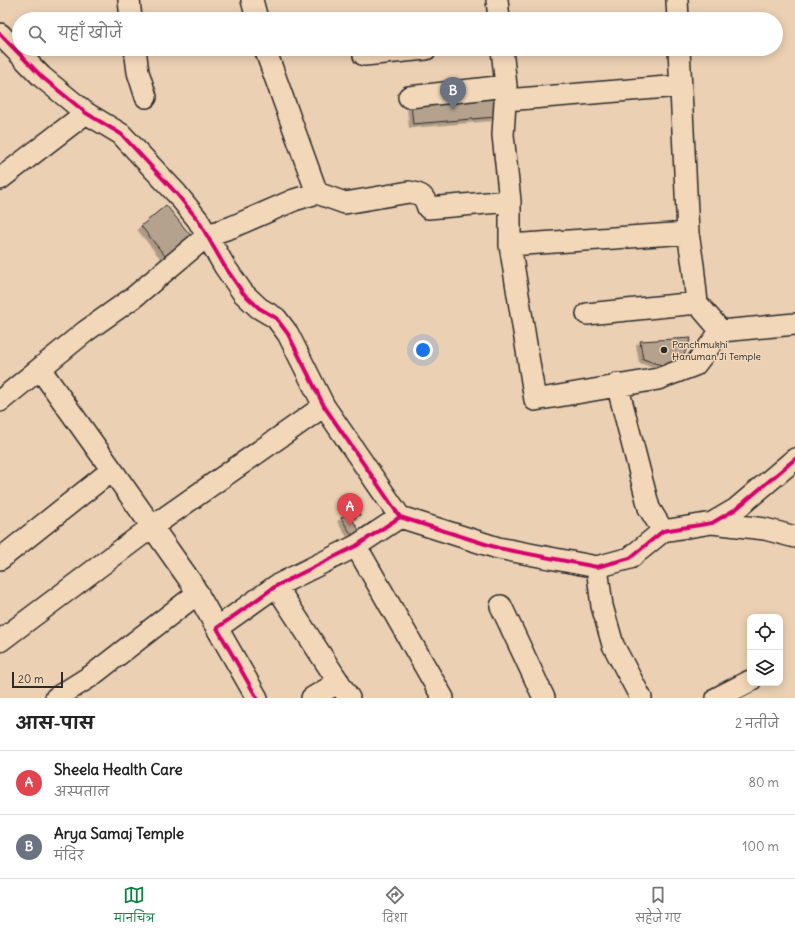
<!DOCTYPE html>
<html lang="hi">
<head>
<meta charset="utf-8">
<style>
	body { margin:0; font-family:Delius,"Playpen Sans Deva",sans-serif; background:#f2f2f2; color:#222 }
	.controls { position:absolute; right:12px; bottom:12px; display:grid; overflow:hidden; border-radius:8px; box-shadow:0 2px 10px #0003 }
	.controls button { width:36px; height:36px; display:grid; place-items:center; padding:0; border:0; border-bottom:1px solid #e0e0e0; background:#fff; color:#222; font:20px sans-serif }
	.scale { position:absolute; left:12px; bottom:10px; width:51px; box-sizing:border-box; padding-left:4px; border:2px solid #2b2b2b; border-top:0; font-size:11px; line-height:14px; white-space:nowrap; color:#2b2b2b; -webkit-text-stroke:3px #f3d7b9; paint-order:stroke }
	.you { position:absolute; left:423px; top:350px; width:14px; height:14px; margin:-10px; border:3px solid #fff; border-radius:50%; background:#1a73e8; box-shadow:0 0 0 6px #1a73e833 }
	.badge { display:grid; place-items:center; width:26px; height:26px; border-radius:50%; background:#0b8043; color:#fff; font-size:13px; font-weight:700 }
	.pin { position:absolute; translate:-50% -33px; filter:drop-shadow(0 1px 2px #0008) }
	.pin::after { content:''; position:absolute; top:21px; width:14px; height:12px; background:inherit; clip-path:polygon(0 0,100% 0,50% 100%) }
	.list { margin:0; padding:0; list-style:none }
	h2 { display:flex; justify-content:space-between; align-items:center; height:52px; margin:0; padding:0 16px; font-size:17px }
	h2 small { font-size:13px; font-weight:400; color:#767676 }
	.list li { display:grid; grid-template-columns:26px 1fr auto; gap:12px; align-items:center; box-sizing:border-box; height:64px; padding:0 16px; border-top:1px solid #e0e0e0 }
	.list b { display:block; font-size:15px; white-space:nowrap }
	.list p { margin:0; font-size:13px; white-space:nowrap; color:#767676 }
	.list em { font-size:13px; font-style:normal; color:#767676 }
	.icon { flex:none; width:22px; height:22px; fill:none; stroke:currentColor; stroke-width:2; stroke-linecap:round; stroke-linejoin:round }
	.map { position:relative; flex:none; width:795px; height:698px; overflow:hidden }
	.search { position:absolute; background:#fff; box-shadow:0 2px 10px #0003; left:12px; right:12px; top:12px; height:44px; display:flex; align-items:center; gap:10px; box-sizing:border-box; padding:0 14px; border-radius:22px; color:#767676; font-size:15px }
	.sheet { height:180px; background:#fff }
	nav { display:flex; justify-content:space-around; align-items:center; box-sizing:border-box; height:56px; border-top:1px solid #e0e0e0; background:#fff; font-size:11px; color:#767676 }
	nav a { display:grid; justify-items:center; gap:2px }
	nav .on { color:#0b8043 }
	.map>svg:first-child { display:block }
</style>
</head>
<body>
<div class="map">
<svg width="795" height="698" viewBox="0 0 795 698">
	<defs>
		<filter id="shadow"><feDropShadow dx="-3.5" dy="3.5" stdDeviation="0" flood-color="#0004"/></filter>
	</defs>
	<rect width="100%" height="100%" fill="#ebd0b3"/>
	<filter id="ink" filterUnits="userSpaceOnUse"><feTurbulence type="fractalNoise" baseFrequency=".025" numOctaves="2"/><feDisplacementMap in="SourceGraphic" scale="8" xChannelSelector="R" yChannelSelector="G"/><feConvolveMatrix kernelMatrix="1 2 1 2 8 2 1 2 1" color-interpolation-filters="sRGB"/></filter>
	<g filter="url(#ink)">
		<!-- building -->
		<path fill="#b5a28e" stroke="#2b2b2b" filter="url(#shadow)" d="M494,96L495,117L413,124L411,103Z
			M166,205L195,241L170,262L141,226Z
			M691,338L681,362L670,368L643,359L640,341Z
			M356,508L360,515L352,519L359,530L371,522L377,530L357,543L341,518Z"/>
		<g fill="none" stroke-linecap="round" stroke-linejoin="round">
			<!-- minor casing -->
			<g stroke="#2b2b2b" stroke-width="24">
				<path id="minor" d="M129,0L131,19
					M252,0L257,19
					M497,0L499,19
					M677,0L678,19
					M0,34L42,77L86,113L121,134L177,194L198,220L225,267L243,293L259,308L276,318L288,334L324,406L400,517
					M135,49L138,72L146,97
					M265,49L317,193
					M502,49L506,86L503,135L510,201V245L535,400L658,379L695,365L721,331L795,324
					M679,49L688,233L693,265L697,303L721,331
					M364,55L426,49
					M409,97L506,86
					M506,100L680,86
					M0,179L86,113
					M510,245L688,233
					M587,314L697,303
					M40,369L112,470
					M617,384L649,508L663,531
					M0,401L86,331L134,297L208,235L232,227L294,200L317,193L345,203L409,192C422,194 424,196 428,208L510,201
					M712,523L765,529L795,537
					M356,546L443,698
					M0,559L112,470L191,582L217,628
					M597,567L602,606L613,645L641,698
					M276,586L349,698
					M501,606L544,698
					M0,641L153,526L324,406
					M56,698L91,676L198,593
					M257,698L217,628L276,586L356,546L400,517L498,548L597,567L630,558L663,531L712,523L736,509L795,459
					M312,698L339,682
					M717,698L750,681"/>
			</g>
			<!-- minor -->
			<use href="#minor" stroke="#f3d7b9" stroke-width="21"/>
			<!-- cycleway casing -->
			<g stroke="#f3d7b9" stroke-width="6">
				<path id="cycleway" d="M0,34L42,77L86,113L121,134L177,194L198,220L225,267L243,293L259,308L276,318L288,334L324,406L400,517
					M257,698L217,628L276,586L356,546L400,517L498,548L597,567L630,558L663,531L712,523L736,509L795,459"/>
			</g>
			<!-- cycleway -->
			<use href="#cycleway" stroke="#d6006c" stroke-width="4"/>
		</g>
	</g>
	<!-- markers -->
	<circle fill="#2b2b2b" stroke="#f3d7b9" stroke-width="1.5" cx="664" cy="350" r="4"/>
	<g text-anchor="middle" dominant-baseline="central" stroke-width="3" stroke-linejoin="round" paint-order="stroke">
		<!-- poi labels -->
		<g font-size="10" fill="#2b2b2b" stroke="#f3d7b9" text-anchor="start">
			<text x="672" y="344">Panchmukhi<tspan x="672" dy="12">Hanuman Ji Temple</tspan></text>
		</g>
	</g>
</svg>
<div class="controls">
<button><svg class="icon" aria-label="locate" viewBox="0 0 24 24"><circle cx="12" cy="12" r="6"/><path d="M12 2v4M12 18v4M2 12h4M18 12h4"/></svg></button>
<button><svg class="icon" aria-label="layers" viewBox="0 0 24 24"><path d="M12 4l9 5-9 5-9-5zM3 14l9 5 9-5"/></svg></button>
</div>
<div class="scale">20 m</div>
<div class="you"></div>
<div class="pin badge" style="left:350px;top:526px;background:#e0444e">A</div>
<div class="pin badge" style="left:453px;top:110px;background:#6b7280">B</div>
<div class="search"><svg class="icon" aria-label="search" viewBox="0 0 24 24"><circle cx="10" cy="10" r="6"/><path d="M15 15l6 6"/></svg>यहाँ खोजें</div>
</div>
<section class="sheet">
<h2>आस-पास<small>2 नतीजे</small></h2>
<ul class="list">
<li><span class="badge" style="background:#e0444e">A</span><div><b>Sheela Health Care</b><p>अस्पताल</p></div><em>80 m</em></li>
<li><span class="badge" style="background:#6b7280">B</span><div><b>Arya Samaj Temple</b><p>मंदिर</p></div><em>100 m</em></li>
</ul>
</section>
<nav>
<a class="on"><svg class="icon" aria-label="map" viewBox="0 0 24 24"><path d="M3 6l6-2 6 2 6-2v14l-6 2-6-2-6 2zM9 4v14M15 6v14"/></svg>मानचित्र</a>
<a><svg class="icon" aria-label="directions" viewBox="0 0 24 24"><path d="M12 3l9 9-9 9-9-9zM9 14v-3h6M13 9l2 2-2 2"/></svg>दिशा</a>
<a><svg class="icon" aria-label="saved" viewBox="0 0 24 24"><path d="M7 4h10v16l-5-4-5 4z"/></svg>सहेजे गए</a>
</nav>
</body>
</html>
